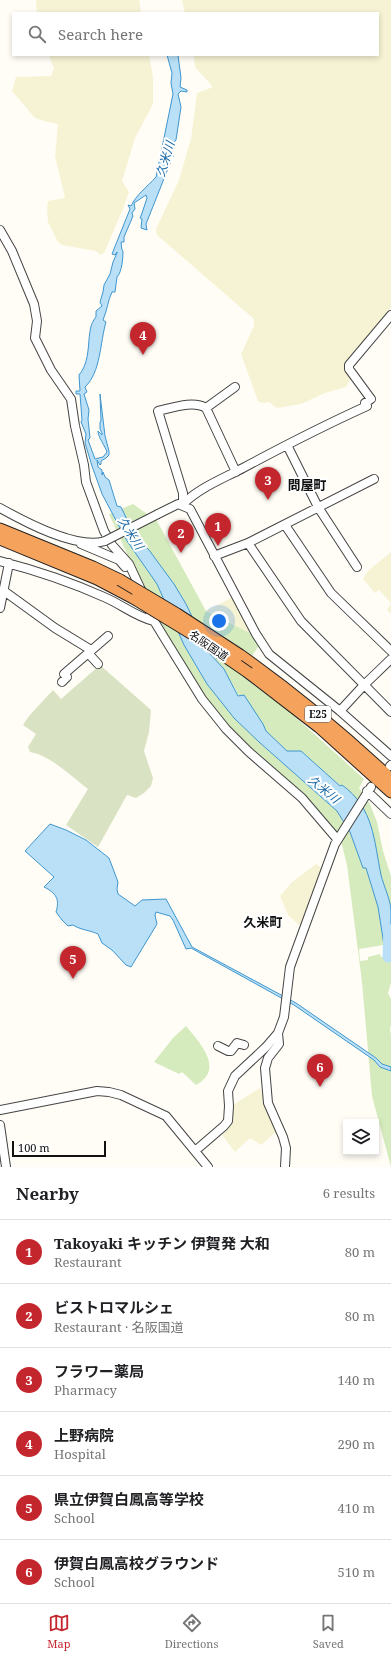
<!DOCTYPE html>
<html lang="en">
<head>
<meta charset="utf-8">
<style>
	body { margin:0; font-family:"Noto Serif","Noto Sans JP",serif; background:#f6f6f6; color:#202124 }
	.controls { position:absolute; right:12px; bottom:12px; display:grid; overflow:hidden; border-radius:0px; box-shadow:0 2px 6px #0003 }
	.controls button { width:36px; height:36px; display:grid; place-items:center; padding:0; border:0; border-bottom:1px solid #e0e0e0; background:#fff; color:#202124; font:20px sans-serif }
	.scale { position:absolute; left:12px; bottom:10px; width:94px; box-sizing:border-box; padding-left:4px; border:2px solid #111; border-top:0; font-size:11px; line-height:14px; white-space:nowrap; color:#111; -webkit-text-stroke:3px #fff; paint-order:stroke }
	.you { position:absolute; left:219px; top:621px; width:14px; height:14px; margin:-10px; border:3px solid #fff; border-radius:50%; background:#1a73e8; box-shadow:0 0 0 6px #1a73e833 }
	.badge { display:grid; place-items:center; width:26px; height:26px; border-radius:50%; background:#c4262e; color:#fff; font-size:13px; font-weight:700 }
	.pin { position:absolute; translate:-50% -33px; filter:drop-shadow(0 1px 2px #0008) }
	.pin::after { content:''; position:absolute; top:21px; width:14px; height:12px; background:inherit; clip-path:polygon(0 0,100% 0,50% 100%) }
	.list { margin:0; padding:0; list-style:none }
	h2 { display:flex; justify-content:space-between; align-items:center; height:52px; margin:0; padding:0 16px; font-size:17px }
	h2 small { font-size:13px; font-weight:400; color:#757577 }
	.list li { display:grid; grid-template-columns:26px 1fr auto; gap:12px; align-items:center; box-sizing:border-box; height:64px; padding:0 16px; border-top:1px solid #e0e0e0 }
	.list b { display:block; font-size:15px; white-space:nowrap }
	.list p { margin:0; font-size:13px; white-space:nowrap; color:#757577 }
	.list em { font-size:13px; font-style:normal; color:#757577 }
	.icon { flex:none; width:22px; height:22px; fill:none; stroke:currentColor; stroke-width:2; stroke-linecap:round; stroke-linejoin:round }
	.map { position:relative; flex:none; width:391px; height:1167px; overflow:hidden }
	.search { position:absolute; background:#fff; box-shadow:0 2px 6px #0003; left:12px; right:12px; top:12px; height:44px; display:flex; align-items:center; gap:10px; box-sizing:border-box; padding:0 14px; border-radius:0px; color:#757577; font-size:15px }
	.sheet { height:436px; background:#fff }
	nav { display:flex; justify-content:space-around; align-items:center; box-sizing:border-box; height:56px; border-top:1px solid #e0e0e0; background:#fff; font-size:11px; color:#757577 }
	nav a { display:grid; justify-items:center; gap:2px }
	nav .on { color:#c4262e }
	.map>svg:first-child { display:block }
</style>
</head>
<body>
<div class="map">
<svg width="391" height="1167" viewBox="0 0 391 1167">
	<rect width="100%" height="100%" fill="#fffdf5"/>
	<!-- farmland -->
	<path fill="#f6f3d4" d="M36,0H139L141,13H37Z
		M182,0H391V308L346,361V370L350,376V380L346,387L325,393L301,404L277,408L269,402L262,403L258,401L241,354L254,326V319L157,235L156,229L179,180L191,139L197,93L213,87L195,67L194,55H378V13H185Z
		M49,55H149L153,77V104L135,138L122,181L129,192L123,209L104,253L100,255L96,251L62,245L58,242L48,222L47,209L48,201L65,198L55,156L58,124L44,121L35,118L12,91L16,77L51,76L54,69Z
		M391,552V614L387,610L391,603L379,590L375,593L363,579L368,571Z
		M233,597L252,634L206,611Z
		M316,864L322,868L301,927L288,915L280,896L292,882Z
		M260,1088L277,1131L261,1145L250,1138L235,1152L222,1135L231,1124L233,1105Z"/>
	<!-- green -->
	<path fill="#d5ebbd" d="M133,504L157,521L206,611L252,634L259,646L253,654L248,674L364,779L359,788L369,802L377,822L383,851L391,876V910L381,875L342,785L340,786L301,751H287L266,731L263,724L239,696L224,669L210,654L186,604L149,550L135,536L121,509Z
		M112,513L127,541L157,584L184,644L234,718L259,742L337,811L350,832L363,868L366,867L378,907L384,945L359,949L360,961L368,960V957L380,954L381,957H388L391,959V983L388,993L391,999V1026L390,1028L391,1036V1167L372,1096L362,982L347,865L341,841L332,826L254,752L228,726L204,697L158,622L109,514Z
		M186,1026C200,1043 225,1069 196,1085L182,1072L179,1074L154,1062L173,1038Z"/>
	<!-- cemetery -->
	<path fill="#d9e3c4" d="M100,665L151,710L149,732L144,751L153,778L151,786L144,793L136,798L127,795L98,847L66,825L88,789C72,777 50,755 30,752L28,747L36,734L23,725L29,716L53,690L61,699Z"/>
	<!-- water -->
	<path fill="#b9e0f7" stroke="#3f96cf" d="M167,55H178L181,78L180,87L187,90V92L181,91L178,94L181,107L176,140L171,146L173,157L169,152H168L171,161L146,224L147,230L141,228L142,219L140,218L141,216L147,198L146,195L134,203L135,209L132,213L133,216L124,237V242H121L122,250L123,251C123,258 122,272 117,277L115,292H112C108,300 107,311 103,320L106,322C100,342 101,372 85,387L87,392L84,394L89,410L88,419L90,438L88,440L95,459L103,457L107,452C105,446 98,437 98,431L102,435V433L100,429V422L101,421L100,394L105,436L109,451V455L106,458L101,461V464L100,465L97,460L98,467L102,470V475L103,472L105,477L109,480L117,506L121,507L135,536L149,550L174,584L186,604L210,654L224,669L238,696L244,695L263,724L266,731L287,751H301L340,786L342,785C374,808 374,841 381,875C384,887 390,898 391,910C391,921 391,933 391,944L384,945L378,907L366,868H363L350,832L337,811L259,742L234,718L207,684L184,645L157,584L127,541L102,494L92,466L85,443L86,434L81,422L82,420L80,394H76V391H80L79,375C94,357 84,330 96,317V311L102,306L100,302L103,292L104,285L110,274L113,262L117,253V252L115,255L112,254L130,209L128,205L131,206C136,195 147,187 156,177L173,94L171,83L172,73Z
		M50,824L66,830L86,840L109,858L118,882L117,889L118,894L135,906L142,900L166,899L192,947L296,1003L376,1058L382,1064L391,1067V1071L380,1067L374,1060L294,1005L191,948L186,949L173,920L170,916L156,912L155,915L157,924L131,967L126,965L112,950L102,943L98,934C89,930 81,930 73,925L68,926L62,920L56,912C60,899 56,893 44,887L54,877L25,851Z"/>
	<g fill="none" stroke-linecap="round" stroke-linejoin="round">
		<!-- river -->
		<path stroke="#b9e0f7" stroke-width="11" d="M389,930L388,957H391"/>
		<!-- minor casing -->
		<g stroke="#444" stroke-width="10">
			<path id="minor" d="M0,230L12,251L34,304L37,321L35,338L51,370L71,399L75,426L84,465L86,482L104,531L112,545L129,564L143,594
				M365,403L371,399L349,369V365L391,315
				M206,408L235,387
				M287,445L318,507L357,567
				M183,504V493L158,411C172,408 193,400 206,408L236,472
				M183,504C199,488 222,479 243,468C284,446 325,425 367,406
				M0,508C25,522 77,550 105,541
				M158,514L178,504L190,509L256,634L269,654L340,711L391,756
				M285,525L331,593L391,651
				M248,543L301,621L391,712
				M81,544L119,560L125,567
				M214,556L248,543L374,479
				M0,561C35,570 71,582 104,597C121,604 136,617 154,621
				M4,591L55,628L91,650
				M148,607L154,621L165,639L202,699L226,729L249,752L302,798L337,839
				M0,608L9,563
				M88,653L98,664
				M62,682L67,677L64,674L108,636
				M340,711L364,685L391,659
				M390,766L391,765
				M367,791L391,814
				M278,1033L279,1044L268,1058L265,1068L268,1103L283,1137L286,1148L285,1167
				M218,1046L228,1051H231L237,1043L244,1045
				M0,1110L97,1091L109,1092L121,1095L166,1116L208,1167
				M0,1125L6,1167
				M195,1151L224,1126L228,1121L229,1106L228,1091L235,1076L266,1047L278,1033L284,1017L290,967L335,844L371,787"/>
		</g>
		<!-- highway casing -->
		<g stroke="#222" stroke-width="13">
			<path id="highway" d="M0,529L93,567L120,580
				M0,539L97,579L135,599
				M240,655C294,693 343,734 391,779
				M249,673L319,727L391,792"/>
		</g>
		<!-- minor -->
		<use href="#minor" stroke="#fff" stroke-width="8"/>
		<!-- highway -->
		<use href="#highway" stroke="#f5a25d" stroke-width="11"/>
		<!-- minor-bridge casing -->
		<g stroke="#444" stroke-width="10" stroke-linecap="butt">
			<path id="minor-bridge" d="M105,541L158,514"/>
		</g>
		<!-- highway-bridge casing -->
		<g stroke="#222" stroke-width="13" stroke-linecap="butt">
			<path id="highway-bridge" d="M120,580L177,614L240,655
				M135,599L194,635L249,673"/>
		</g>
		<!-- minor-bridge -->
		<use href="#minor-bridge" stroke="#fff" stroke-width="8"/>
		<!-- highway-bridge -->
		<use href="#highway-bridge" stroke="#f5a25d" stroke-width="11"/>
	</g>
	<g text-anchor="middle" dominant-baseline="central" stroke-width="4" stroke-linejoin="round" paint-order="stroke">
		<!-- shield labels -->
		<rect fill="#fff" stroke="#585858" stroke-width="1" x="305" y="706" width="26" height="16" rx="3"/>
		<g font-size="10" font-weight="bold" fill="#111">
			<text x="318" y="714">E25</text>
		</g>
		<!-- street labels -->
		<g font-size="11" fill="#111" stroke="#fff">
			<text transform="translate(209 645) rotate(34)">名阪国道</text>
		</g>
		<!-- water labels -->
		<g font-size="12" font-style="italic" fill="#1768a6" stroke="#fff">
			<text transform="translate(165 159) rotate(-73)">久米川</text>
			<text transform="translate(131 533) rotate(57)">久米川</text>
			<text transform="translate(324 789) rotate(40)">久米川</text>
		</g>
		<!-- quarter labels -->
		<g font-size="13" font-weight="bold" fill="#111" stroke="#fff">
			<text x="307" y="485">問屋町</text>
			<text x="263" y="922">久米町</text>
		</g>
	</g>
</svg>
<div class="controls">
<button><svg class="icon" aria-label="layers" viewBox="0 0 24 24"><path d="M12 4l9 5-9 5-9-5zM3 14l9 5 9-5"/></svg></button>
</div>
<div class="scale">100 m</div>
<div class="you"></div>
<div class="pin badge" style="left:218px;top:546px">1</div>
<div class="pin badge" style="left:181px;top:553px">2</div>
<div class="pin badge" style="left:268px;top:500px">3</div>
<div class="pin badge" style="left:143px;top:355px">4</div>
<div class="pin badge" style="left:73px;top:979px">5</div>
<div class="pin badge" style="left:320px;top:1087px">6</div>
<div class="search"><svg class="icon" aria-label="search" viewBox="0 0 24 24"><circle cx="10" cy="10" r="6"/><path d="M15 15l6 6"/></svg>Search here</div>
</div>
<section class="sheet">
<h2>Nearby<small>6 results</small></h2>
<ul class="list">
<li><span class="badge">1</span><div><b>Takoyaki キッチン 伊賀発 大和</b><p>Restaurant</p></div><em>80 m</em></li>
<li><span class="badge">2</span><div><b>ビストロマルシェ</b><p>Restaurant · 名阪国道</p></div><em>80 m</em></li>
<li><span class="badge">3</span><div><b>フラワー薬局</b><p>Pharmacy</p></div><em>140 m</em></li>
<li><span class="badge">4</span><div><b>上野病院</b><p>Hospital</p></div><em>290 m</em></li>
<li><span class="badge">5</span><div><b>県立伊賀白鳳高等学校</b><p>School</p></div><em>410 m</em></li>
<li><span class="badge">6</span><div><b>伊賀白鳳高校グラウンド</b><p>School</p></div><em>510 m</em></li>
</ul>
</section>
<nav>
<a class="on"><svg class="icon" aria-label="map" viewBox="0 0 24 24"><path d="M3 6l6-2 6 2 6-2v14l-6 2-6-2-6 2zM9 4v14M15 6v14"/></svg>Map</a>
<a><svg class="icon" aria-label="directions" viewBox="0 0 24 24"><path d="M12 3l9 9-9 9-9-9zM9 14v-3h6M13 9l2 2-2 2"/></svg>Directions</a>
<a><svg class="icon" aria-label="saved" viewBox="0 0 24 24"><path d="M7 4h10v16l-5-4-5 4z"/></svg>Saved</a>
</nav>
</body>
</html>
